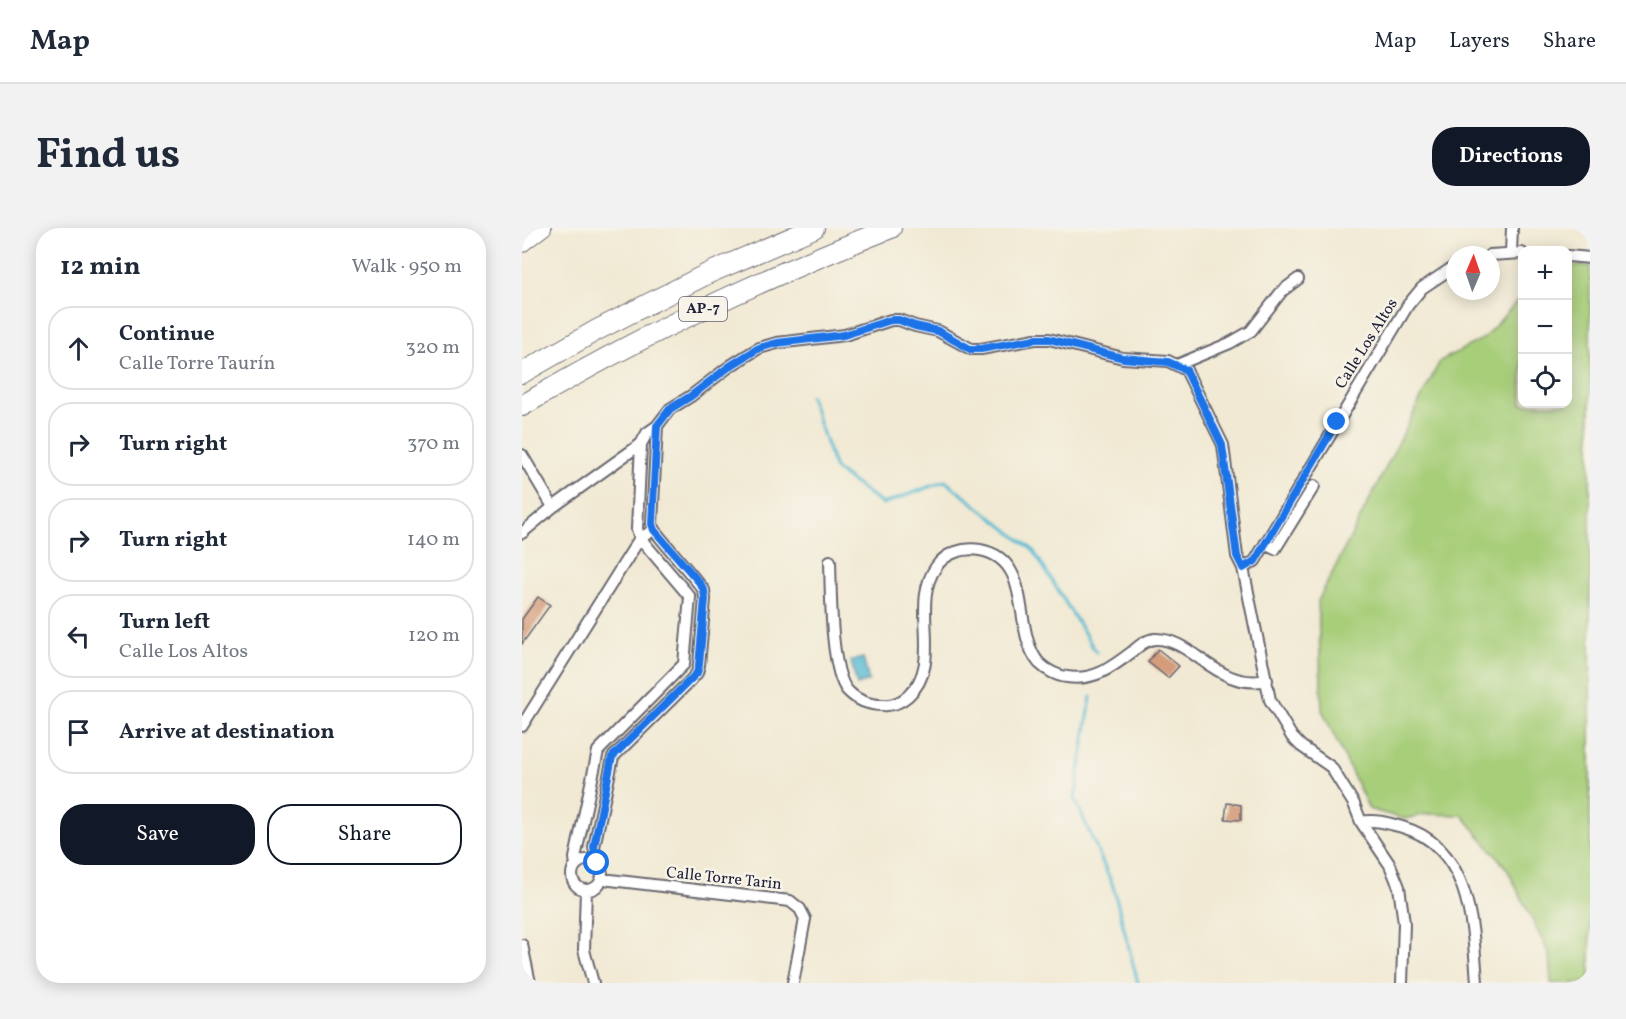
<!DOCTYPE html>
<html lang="en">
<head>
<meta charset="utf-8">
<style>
	body { margin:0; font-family:Vollkorn,serif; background:#f2f2f3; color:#1f2937 }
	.controls { position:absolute; right:18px; top:18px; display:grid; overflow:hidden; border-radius:12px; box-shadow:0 3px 15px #0003 }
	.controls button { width:54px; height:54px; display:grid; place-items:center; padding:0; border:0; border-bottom:2px solid #e0e1e3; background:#fff; color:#1f2937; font:30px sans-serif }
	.compass { position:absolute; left:924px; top:18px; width:54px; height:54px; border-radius:50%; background:#fff; box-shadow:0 3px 15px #0003; rotate:2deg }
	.stop { position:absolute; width:18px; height:18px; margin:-14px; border:4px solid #1a73e8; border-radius:50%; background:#fff }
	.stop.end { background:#1a73e8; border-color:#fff; box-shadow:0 2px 6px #0008 }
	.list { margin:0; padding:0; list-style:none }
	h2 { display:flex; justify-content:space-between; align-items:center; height:78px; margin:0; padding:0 24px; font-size:26px }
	h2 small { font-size:20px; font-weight:400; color:#747a83 }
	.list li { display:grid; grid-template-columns:39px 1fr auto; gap:18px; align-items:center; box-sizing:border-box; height:84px; margin:0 12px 12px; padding:0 12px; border:2px solid #e0e1e3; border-radius:24px }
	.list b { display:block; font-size:22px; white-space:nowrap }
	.list p { margin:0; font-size:20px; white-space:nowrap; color:#747a83 }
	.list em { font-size:20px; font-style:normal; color:#747a83 }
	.actions { display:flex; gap:12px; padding:18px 24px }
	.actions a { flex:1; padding:14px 0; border:2px solid #111827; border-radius:24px; text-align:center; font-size:21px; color:#111827 }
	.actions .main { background:#111827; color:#fff }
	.icon { flex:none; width:33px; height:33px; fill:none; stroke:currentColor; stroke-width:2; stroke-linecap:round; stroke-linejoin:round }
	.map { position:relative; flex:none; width:1068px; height:755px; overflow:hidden; border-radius:24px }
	header { display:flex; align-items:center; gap:36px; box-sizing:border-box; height:84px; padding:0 30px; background:#fff; border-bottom:2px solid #e0e1e3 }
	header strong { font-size:28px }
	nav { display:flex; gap:33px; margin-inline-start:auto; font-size:21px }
	.intro { display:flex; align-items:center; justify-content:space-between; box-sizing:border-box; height:144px; padding:0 36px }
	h1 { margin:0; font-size:42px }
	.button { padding:15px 27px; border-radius:24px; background:#111827; color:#fff; font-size:21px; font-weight:700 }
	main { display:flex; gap:36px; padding:0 36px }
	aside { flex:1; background:#fff; border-radius:24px; box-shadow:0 3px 15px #0003 }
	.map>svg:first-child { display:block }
</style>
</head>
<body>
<header>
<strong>Map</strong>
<nav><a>Map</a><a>Layers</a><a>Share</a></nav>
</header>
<div class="intro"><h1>Find us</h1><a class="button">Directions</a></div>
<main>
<aside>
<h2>12 min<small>Walk · 950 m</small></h2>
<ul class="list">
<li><svg class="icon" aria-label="ahead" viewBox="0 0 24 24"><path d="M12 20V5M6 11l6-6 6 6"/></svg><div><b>Continue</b><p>Calle Torre Taurín</p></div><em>320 m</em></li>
<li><svg class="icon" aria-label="right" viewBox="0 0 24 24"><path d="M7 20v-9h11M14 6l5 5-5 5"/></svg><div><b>Turn right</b></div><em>370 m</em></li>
<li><svg class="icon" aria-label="right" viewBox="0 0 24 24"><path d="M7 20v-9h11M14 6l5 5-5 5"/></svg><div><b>Turn right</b></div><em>140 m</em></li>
<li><svg class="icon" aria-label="left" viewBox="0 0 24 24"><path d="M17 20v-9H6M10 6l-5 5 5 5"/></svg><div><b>Turn left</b><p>Calle Los Altos</p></div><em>120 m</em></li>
<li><svg class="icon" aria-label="arrive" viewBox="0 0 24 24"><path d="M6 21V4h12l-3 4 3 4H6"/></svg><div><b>Arrive at destination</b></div></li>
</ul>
<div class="actions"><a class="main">Save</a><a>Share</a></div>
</aside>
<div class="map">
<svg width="1068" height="755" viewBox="0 0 1068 755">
	<rect width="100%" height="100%" fill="#f7f3e8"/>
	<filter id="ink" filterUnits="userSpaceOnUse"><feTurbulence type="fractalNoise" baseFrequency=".0167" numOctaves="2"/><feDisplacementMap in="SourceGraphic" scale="12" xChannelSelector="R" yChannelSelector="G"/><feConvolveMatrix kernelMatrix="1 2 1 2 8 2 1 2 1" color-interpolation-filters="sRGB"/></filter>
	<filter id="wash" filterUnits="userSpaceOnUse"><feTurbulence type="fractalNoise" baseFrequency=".008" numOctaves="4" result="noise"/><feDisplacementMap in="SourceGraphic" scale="24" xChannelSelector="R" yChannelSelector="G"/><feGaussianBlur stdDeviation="1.35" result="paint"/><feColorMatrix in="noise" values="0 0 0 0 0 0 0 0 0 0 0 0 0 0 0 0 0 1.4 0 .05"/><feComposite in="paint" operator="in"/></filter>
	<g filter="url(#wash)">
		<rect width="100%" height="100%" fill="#f1e9d3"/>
		<!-- green -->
		<path fill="#a7ce79" stroke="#64785a" stroke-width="1.5" d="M1046,37L1068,38V755H1029L1027,726L985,641L940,587L905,586L882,591L847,581L800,482L796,373L918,133L962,110L1000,68V176H1046Z"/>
		<!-- water -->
		<path fill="#54bad2" stroke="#3b6e86" stroke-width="1.5" d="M341,430L347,453L335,457L329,433Z"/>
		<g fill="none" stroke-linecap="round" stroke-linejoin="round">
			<!-- stream -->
			<path stroke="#54bad2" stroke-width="3" d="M288,168L313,241L361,276L423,253L511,322L574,424
				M569,469L553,571L591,658L616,755"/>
		</g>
		<g id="blocks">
			<!-- building -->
			<path fill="#d49c7a" d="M16,369L28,377L0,416V391Z
				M636,421L657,438L646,450L626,434Z
				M705,575L719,577V592L703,591Z"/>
		</g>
	</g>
	<g filter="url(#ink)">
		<use href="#blocks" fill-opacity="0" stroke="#6a6870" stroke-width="1.5"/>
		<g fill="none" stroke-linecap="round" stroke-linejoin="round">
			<!-- minor casing -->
			<g stroke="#6a6870" stroke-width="14">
				<path id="minor" d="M989,25L990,0
					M968,27L1000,25
					M1046,28L1068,30
					M655,137L708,115L729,103L760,63L776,51
					M0,227L31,279
					M0,305L31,279L119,216L125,205L135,198L148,181L169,168L208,138L237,120L255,115L323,107L369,92H377L393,98L416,103L449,121H459L513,111H527L601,130L646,133L664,142L701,217L715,328L721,340L748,472L770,509L779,518L809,539L832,576L839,594L868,637L877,659L882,695L880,755
					M743,316L753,321L792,258
					M308,333C309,361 308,441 325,462C335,473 347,477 361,477C371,478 379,474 386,468C423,435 387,377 414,339C423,325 442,319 458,322C513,332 489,402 517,435C524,442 535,448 545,449C572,453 589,440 610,424C617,418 623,412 633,411C671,410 695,463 745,452
					M721,340L733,333L886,77L900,60L933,38
					M0,498L113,318L118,310L132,302
					M839,594C853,591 866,595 880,599C948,618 951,696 955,755
					M50 647a15 15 0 1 1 30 0a15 15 0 1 1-30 0Z
					M75,635L72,619L91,529L169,452L175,445L177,437L183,371L182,362L132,302L130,296L135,198
					M54,637L53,630L76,523L162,436L168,369L118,310L115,301L119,216
					M80,651L268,673L278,681L283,691L271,755
					M64,663L62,722L71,755
					M0,717L8,755"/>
			</g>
			<!-- tertiary casing -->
			<g stroke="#6a6870" stroke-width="16">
				<path id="tertiary" d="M0,17L22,0"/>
			</g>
			<!-- motorway casing -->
			<g stroke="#6a6870" stroke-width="22">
				<path id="motorway" d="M0,145L75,102L187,45L292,0
					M0,178C117,107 242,50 369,0"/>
			</g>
			<!-- minor -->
			<use href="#minor" stroke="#fff" stroke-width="10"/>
			<!-- tertiary -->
			<use href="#tertiary" stroke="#fff" stroke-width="14"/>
			<!-- motorway -->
			<use href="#motorway" stroke="#fff" stroke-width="20"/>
		</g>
	</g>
	<g fill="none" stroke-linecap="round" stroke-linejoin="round" filter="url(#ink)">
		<!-- route -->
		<path stroke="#1a73e8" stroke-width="8" d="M75,635L72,619L90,529L168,452L175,445L177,437L183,371L182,362L177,354L132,302L130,296L135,198L148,181L169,168L208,138L237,120L255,115L322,107L369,92H377L393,98L416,103L448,121H459L513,111H527L601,130L646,134L664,142L700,217L715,328L721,340L733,333L815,194"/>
	</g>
	<g text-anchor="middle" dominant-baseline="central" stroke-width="5" stroke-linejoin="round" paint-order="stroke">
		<!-- shield labels -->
		<rect fill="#f7f3e8" stroke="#62616f" stroke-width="1.5" x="157" y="69" width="48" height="24" rx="4.5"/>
		<g font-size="15" font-weight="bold" fill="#22223b">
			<text x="181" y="81">AP-7</text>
		</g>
		<!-- street labels -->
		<g font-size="16" fill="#22223b" stroke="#f7f3e8">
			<text transform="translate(845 116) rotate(-58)">Calle Los Altos</text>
			<text transform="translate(202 651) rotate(6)">Calle Torre Tarin</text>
		</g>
	</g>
</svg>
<div class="controls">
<button>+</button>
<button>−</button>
<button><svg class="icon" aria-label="locate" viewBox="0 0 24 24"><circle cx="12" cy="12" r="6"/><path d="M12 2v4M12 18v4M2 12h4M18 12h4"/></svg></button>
</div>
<svg class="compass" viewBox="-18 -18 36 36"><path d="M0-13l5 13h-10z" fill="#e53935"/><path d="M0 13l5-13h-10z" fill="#747a83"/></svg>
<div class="stop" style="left:75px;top:635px"></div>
<div class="stop end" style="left:815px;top:194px"></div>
</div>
</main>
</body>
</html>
